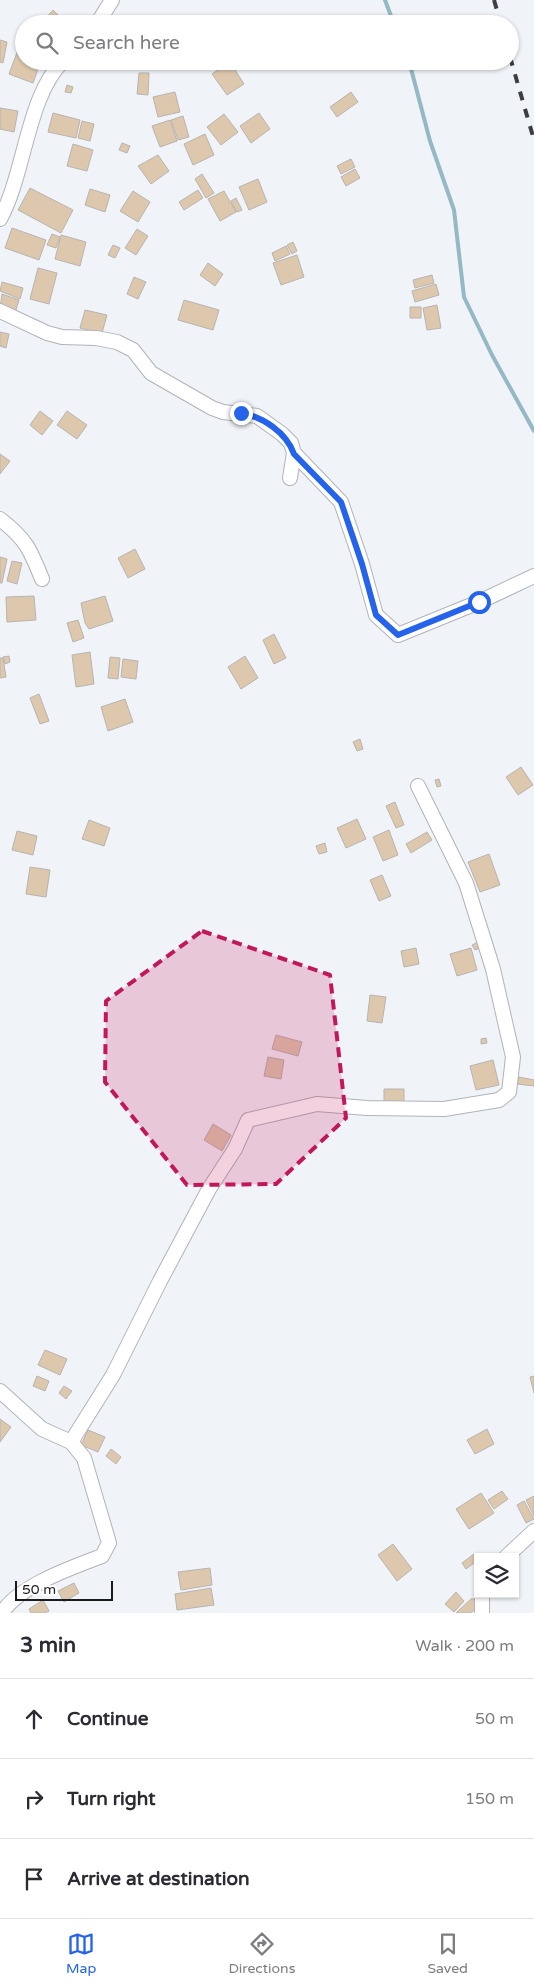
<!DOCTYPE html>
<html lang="en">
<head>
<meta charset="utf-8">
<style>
	body { margin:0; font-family:"Varela Round",sans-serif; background:#f7f7f7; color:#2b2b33 }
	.controls { position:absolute; right:15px; bottom:15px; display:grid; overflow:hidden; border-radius:0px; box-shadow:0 1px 4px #0004 }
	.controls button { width:45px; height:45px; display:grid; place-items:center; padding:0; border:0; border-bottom:1px solid #e1e1e2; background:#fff; color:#2b2b33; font:25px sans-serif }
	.scale { position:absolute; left:15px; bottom:12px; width:98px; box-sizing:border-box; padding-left:5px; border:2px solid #1a1b1d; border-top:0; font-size:14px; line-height:18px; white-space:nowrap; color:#1a1b1d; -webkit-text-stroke:4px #fff; paint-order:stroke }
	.stop { position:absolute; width:15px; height:15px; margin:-11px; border:4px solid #2563eb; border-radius:50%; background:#fff }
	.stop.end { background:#2563eb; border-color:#fff; box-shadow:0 1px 5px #0008 }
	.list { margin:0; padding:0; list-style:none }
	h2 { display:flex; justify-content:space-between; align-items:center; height:65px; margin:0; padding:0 20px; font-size:21px }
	h2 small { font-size:16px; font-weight:400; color:#7c7c81 }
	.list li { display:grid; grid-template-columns:32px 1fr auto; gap:15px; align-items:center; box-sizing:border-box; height:80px; padding:0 20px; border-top:1px solid #e1e1e2 }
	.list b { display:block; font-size:19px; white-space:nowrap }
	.list em { font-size:16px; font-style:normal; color:#7c7c81 }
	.icon { flex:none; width:28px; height:28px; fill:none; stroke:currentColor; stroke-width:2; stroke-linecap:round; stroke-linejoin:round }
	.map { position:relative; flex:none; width:534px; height:1613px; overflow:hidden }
	.search { position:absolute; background:#fff; box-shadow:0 1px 4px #0004; left:15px; right:15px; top:15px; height:55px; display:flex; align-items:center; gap:12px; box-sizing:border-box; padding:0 18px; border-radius:28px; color:#7c7c81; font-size:19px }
	.sheet { height:305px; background:#fff }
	nav { display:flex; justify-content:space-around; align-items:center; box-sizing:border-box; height:70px; border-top:1px solid #e1e1e2; background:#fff; font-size:14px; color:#7c7c81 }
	nav a { display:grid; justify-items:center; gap:2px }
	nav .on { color:#2563eb }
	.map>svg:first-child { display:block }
</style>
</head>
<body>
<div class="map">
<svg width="534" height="1613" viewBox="0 0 534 1613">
	<rect width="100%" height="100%" fill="#f0f3f8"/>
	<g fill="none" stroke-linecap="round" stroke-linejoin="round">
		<!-- stream -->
		<path stroke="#94b9c5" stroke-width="4" d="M385,0L394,24
			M409,61L430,141L454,210L464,297L492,355L534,431"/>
	</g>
	<!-- building -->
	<path fill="#dec8ad" stroke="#b7b4b0" d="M53,10L58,15L56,18L62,24H48L44,20Z
		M71,15L82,24H65Z
		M0,40L7,42L3,63L0,62Z
		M18,50L24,53V61H41L33,83L9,74Z
		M230,62L244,84L227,95L212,74Z
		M139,73H149L148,95L137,94Z
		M67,85L73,87L71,93L65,92Z
		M175,92L180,112L158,117L153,97Z
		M351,92L358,102L337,117L330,107Z
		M0,108L18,111L14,132L0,129Z
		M53,113L80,120L76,138L48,132Z
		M259,113L270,129L251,143L240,126Z
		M224,114L238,132L221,145L207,127Z
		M183,116L189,137L178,140L171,120Z
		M170,120L177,141L160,147L152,126Z
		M82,121L94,124L90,141L78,138Z
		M205,134L214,155L193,165L184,144Z
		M122,143L130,146L127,153L119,150Z
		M73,144L93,150L87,171L67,166Z
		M158,155L169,171L151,184L138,166Z
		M351,159L355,167L341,174L337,166Z
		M355,169L360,178L346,186L341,177Z
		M202,174L214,193L206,198L195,179Z
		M258,179L267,202L249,210L239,187Z
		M30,188L73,210L61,233L18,210Z
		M90,189L110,195L105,212L85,205Z
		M198,190L203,198L184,210L179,202Z
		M133,191L150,202L138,222L120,211Z
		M224,191L236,212L220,221L208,199Z
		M236,198L242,210L237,212L231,201Z
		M12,228L46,240L39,260L5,248Z
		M137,229L148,236L136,255L125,248Z
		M52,234L60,237L56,248L47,245Z
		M61,235L86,242L80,266L55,259Z
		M293,242L297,251L292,254L287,245Z
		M113,245L120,248L115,258L108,255Z
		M286,246L290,254L275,261L272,253Z
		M297,255L304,277L281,285L273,263Z
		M208,263L223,274L215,286L200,275Z
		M38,268L57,273L49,304L30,299Z
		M432,275L434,283L415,288L413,280Z
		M134,277L146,282L138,299L127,294Z
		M2,282L23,288L20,299L0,291Z
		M436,284L439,295L415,302L412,291Z
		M2,294L19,300L15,313L0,308Z
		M184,300L219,310L213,330L178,320Z
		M437,305L441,328L427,330L423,308Z
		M410,307H421V318H410Z
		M85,310L107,315L102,333L80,328Z
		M0,332L9,334L6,348L0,346Z
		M40,411L53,421L42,435L30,425Z
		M67,411L87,425L77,439L57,425Z
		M0,454L10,461L0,474Z
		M135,549L145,569L128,578L118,558Z
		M0,557L7,559L2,583H0Z
		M12,561L22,563L17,584L7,581Z
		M34,596L36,620L7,622L6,597Z
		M105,596L113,621L89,629L85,623L81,603Z
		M78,620L84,638L73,642L67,623Z
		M274,634L286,658L274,664L263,640Z
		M90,652L94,684L76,687L72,655Z
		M9,656L10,662L5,664L3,657Z
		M245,656L258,678L241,689L228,667Z
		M110,657L120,658L118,679L108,678Z
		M0,658H3L6,677L0,678Z
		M123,659L138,661L136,679L121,677Z
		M39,694L49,721L40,724L30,698Z
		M125,699L133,722L108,731L101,707Z
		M360,739L363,749L357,751L353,742Z
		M521,767L533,785L518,795L506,777Z
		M439,779L441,786L437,787L435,780Z
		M395,802L404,825L396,828L386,806Z
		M357,819L366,839L346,848L337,828Z
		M89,820L110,828L104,846L82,839Z
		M389,830L398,855L383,861L373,837Z
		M17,831L37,836L33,855L12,850Z
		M427,832L432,840L411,853L406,844Z
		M325,843L327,852L319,854L316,846Z
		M489,854L500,885L480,892L468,862Z
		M30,867L50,870L46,897L26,894Z
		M382,875L391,896L379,901L370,880Z
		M480,941L483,947L475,950L472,945Z
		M416,948L419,964L404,967L401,951Z
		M471,948L477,970L457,976L450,954Z
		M370,995L386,997L382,1023L367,1021Z
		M276,1035L302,1042L298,1056L272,1049Z
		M486,1038L487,1043L481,1044V1039Z
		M268,1057L284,1060L281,1079L264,1076Z
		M493,1060L499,1085L476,1090L470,1066Z
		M519,1077L534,1080V1086L517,1084Z
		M384,1089H404V1103H384Z
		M213,1124L231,1135L222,1151L204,1140Z
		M45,1350L67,1359L60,1375L38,1365Z
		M37,1376L49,1381L45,1391L33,1386Z
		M534,1376V1393L530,1377Z
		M64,1386L72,1391L66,1399L59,1393Z
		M0,1419L11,1427L0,1442Z
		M487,1429L494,1444L475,1454L467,1440Z
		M88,1430L105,1437L98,1452L81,1445Z
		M111,1449L121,1457L116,1464L106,1456Z
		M502,1491L508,1499L494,1509L488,1500Z
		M481,1493L494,1513L469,1529L456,1509Z
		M534,1496V1516L526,1500Z
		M524,1501L534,1519L526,1523L517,1505Z
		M393,1544L412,1569L397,1581L378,1555Z
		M474,1554L478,1560L466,1569L462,1563Z
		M210,1568L212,1585L181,1590L178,1572Z
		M74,1583L79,1593L64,1602L58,1591Z
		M211,1588L214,1605L177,1610L175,1594Z
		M456,1592L464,1601L454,1612L445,1604Z
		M472,1598L479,1605L471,1613H456Z
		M43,1600L49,1611L45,1613H31L29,1609Z"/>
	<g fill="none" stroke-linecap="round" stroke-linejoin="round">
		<!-- minor casing -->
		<g stroke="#b1b3b8" stroke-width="16">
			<path id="minor" d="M97,24L112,0
				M0,219C25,174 27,96 63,61
				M0,311L47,333L62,337L96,338L117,342L133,350L151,373L212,408L223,412L257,416L282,434L291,443L294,453L290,478
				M294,453L341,502L362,564L376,615L398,635L479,602L534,576
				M0,519C26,539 30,549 42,579
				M0,1391L42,1429L71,1442L84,1458L109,1543L102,1556C73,1567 18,1586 2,1613
				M71,1442L113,1375L160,1281L209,1189L235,1149L248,1120L317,1104L367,1108L444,1109L499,1100L509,1092L513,1057L493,969L466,883L418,786
				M506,1557L534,1531
				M482,1594V1613"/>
		</g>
		<!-- minor -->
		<use href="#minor" stroke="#fff" stroke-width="14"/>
		<!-- rail -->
		<path stroke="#3d3e41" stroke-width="4" stroke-dasharray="9 9" stroke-linecap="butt" d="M494,0L501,24
			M510,57L534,140"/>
	</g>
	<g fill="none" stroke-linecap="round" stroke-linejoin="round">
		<!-- route -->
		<path stroke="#2563eb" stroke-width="6" d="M241,413C263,417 286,432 294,454L341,502L362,564L376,615L398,635L479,602"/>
	</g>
	<!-- marked area -->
	<path fill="#c2185b" fill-opacity="0.2" stroke="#c2185b" stroke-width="4" stroke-dasharray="10 6" stroke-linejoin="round" d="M202,931L330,975L346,1118L276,1184L187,1185L105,1082L106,1001Z"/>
</svg>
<div class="controls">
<button><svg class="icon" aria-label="layers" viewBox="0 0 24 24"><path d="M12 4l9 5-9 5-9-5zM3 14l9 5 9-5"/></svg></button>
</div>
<div class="scale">50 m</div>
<div class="stop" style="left:479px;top:602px"></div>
<div class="stop end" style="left:241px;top:413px"></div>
<div class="search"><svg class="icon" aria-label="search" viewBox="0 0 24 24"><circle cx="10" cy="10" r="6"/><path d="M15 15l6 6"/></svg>Search here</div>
</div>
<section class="sheet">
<h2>3 min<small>Walk · 200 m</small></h2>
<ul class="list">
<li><svg class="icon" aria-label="ahead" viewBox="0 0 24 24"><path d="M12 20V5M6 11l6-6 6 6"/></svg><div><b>Continue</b></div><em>50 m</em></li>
<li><svg class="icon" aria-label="right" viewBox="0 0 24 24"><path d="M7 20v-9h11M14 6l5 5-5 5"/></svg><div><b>Turn right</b></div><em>150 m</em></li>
<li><svg class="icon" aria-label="arrive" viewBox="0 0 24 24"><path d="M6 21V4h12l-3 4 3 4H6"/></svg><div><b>Arrive at destination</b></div></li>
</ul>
</section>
<nav>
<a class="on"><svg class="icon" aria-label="map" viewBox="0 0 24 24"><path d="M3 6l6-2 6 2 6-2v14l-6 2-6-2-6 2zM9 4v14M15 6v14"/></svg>Map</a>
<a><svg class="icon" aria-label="directions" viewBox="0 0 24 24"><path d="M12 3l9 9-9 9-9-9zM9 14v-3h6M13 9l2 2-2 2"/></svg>Directions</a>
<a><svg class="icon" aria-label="saved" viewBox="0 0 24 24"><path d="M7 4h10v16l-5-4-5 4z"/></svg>Saved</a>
</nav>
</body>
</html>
